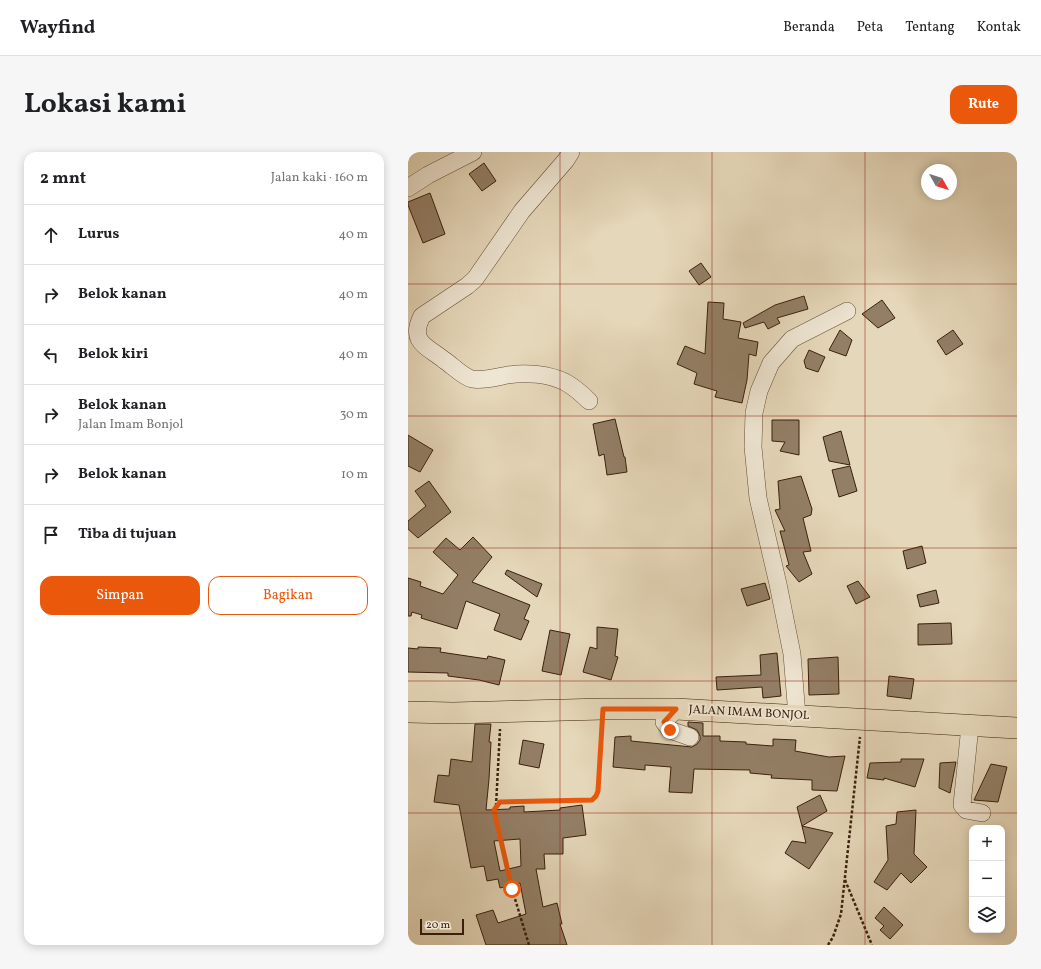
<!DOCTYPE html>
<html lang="id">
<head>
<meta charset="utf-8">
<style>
	body { margin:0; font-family:Vollkorn,serif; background:#f6f6f6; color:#202124 }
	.controls { position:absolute; right:12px; bottom:12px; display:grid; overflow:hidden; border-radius:8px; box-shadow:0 2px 10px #0003 }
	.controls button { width:36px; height:36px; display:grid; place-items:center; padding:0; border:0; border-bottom:1px solid #e0e0e0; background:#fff; color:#202124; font:20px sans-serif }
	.compass { position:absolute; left:513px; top:12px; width:36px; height:36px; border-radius:50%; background:#fff; box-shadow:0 2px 10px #0003; rotate:129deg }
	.scale { position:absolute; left:12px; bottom:10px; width:44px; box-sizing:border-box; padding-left:4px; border:2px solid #3a200c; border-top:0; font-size:11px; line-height:14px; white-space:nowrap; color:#3a200c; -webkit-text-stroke:3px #eee5d2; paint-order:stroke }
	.stop { position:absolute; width:12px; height:12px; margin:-9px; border:3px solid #ea580c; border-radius:50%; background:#fff }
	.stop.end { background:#ea580c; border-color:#fff; box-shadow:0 1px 4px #0008 }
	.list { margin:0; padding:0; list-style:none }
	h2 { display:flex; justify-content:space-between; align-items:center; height:52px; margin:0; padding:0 16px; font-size:17px }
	h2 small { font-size:13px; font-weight:400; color:#757577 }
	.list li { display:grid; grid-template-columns:26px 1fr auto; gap:12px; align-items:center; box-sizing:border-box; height:60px; padding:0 16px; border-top:1px solid #e0e0e0 }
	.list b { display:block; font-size:15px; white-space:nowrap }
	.list p { margin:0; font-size:13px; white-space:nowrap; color:#757577 }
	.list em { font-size:13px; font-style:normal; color:#757577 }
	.actions { display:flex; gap:8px; padding:12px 16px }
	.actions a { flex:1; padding:9px 0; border:1px solid #ea580c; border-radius:12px; text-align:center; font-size:14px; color:#ea580c }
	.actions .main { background:#ea580c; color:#fff }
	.icon { flex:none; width:22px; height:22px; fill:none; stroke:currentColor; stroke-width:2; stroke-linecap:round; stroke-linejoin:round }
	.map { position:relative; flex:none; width:609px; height:793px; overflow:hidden; border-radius:12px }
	header { display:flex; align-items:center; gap:24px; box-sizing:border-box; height:56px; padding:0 20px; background:#fff; border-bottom:1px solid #e0e0e0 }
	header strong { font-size:19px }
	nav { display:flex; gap:22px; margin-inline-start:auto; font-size:14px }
	.intro { display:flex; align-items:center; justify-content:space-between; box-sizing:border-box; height:96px; padding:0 24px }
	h1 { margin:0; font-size:28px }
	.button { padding:10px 18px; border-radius:12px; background:#ea580c; color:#fff; font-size:14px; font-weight:700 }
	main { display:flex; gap:24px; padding:0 24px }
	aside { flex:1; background:#fff; border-radius:12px; box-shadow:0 2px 10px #0003 }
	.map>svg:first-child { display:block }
</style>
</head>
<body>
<header>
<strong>Wayfind</strong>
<nav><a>Beranda</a><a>Peta</a><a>Tentang</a><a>Kontak</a></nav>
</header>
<div class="intro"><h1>Lokasi kami</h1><a class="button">Rute</a></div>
<main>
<aside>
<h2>2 mnt<small>Jalan kaki · 160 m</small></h2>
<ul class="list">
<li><svg class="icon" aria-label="ahead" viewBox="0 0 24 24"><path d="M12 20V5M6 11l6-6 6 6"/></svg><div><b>Lurus</b></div><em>40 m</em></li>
<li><svg class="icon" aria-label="right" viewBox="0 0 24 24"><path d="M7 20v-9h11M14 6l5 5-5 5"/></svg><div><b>Belok kanan</b></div><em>40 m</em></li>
<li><svg class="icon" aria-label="left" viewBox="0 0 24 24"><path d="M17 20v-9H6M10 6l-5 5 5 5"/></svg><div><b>Belok kiri</b></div><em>40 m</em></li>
<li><svg class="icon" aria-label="right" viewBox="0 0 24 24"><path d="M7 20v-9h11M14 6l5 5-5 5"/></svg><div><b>Belok kanan</b><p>Jalan Imam Bonjol</p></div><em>30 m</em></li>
<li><svg class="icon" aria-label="right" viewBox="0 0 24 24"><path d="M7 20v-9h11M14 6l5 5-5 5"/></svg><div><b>Belok kanan</b></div><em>10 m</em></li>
<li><svg class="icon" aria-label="arrive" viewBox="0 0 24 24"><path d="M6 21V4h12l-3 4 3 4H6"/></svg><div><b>Tiba di tujuan</b></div></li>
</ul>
<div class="actions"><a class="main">Simpan</a><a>Bagikan</a></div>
</aside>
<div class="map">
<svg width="609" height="793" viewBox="0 0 609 793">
	<rect width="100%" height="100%" fill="#e5d7b9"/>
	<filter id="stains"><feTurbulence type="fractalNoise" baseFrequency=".005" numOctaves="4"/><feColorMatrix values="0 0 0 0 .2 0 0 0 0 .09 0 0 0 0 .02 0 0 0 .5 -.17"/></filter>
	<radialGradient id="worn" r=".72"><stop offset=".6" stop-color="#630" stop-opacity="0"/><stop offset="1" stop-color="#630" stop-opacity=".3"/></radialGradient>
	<!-- building -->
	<path fill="#937f66" stroke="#3a200c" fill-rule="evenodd" d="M76,11L88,29L74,39L61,22Z
		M22,41L37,82L15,91L0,53V50Z
		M293,111L303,125L291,133L281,119Z
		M396,144L400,157L369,166L372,171L360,177L356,170L337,176L335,171L367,153Z
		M474,148L487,166L470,176L454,162Z
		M300,150L316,151L315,167L333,170L330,186L350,190L348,204L341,202L339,228L334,251L307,245L309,239L286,232L289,221L269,212L277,194L297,202Z
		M432,178L444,188L438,204L421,198Z
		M545,178L555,192L538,203L529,189Z
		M401,198L417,205L410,220L398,216L396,209Z
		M207,267L216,305H217L219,320L199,323L196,302L191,304L185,272Z
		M364,268H391V303L372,299L377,290L364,289Z
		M433,279L442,313L421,309L415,285Z
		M0,283L25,298L12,320L0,314Z
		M442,314L449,339L431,345L424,318Z
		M393,324L404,357L403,363L395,366L403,399L395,400L404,422L391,430L378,414L381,413L372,379H377L367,358L372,357L370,329Z
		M21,329L43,360L10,386L0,377V369L18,354L7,339Z
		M65,385L84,405L64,430L122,453L116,467L121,469L113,488L86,478L92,462L58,449L49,477L13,466L14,463L4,460L3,464H0V426L13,430L12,434L35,442L50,423L25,400L38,386L52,398Z
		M514,394L518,411L499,417L495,399Z
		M99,418L134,432L129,445L97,422Z
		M450,429L462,445L448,452L439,434Z
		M357,431L362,447L339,454L333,437Z
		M528,438L531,451L512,455L509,443Z
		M543,471L544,492L510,493V472Z
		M189,475L210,477L207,504L210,505L203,528L175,520L182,495L189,497Z
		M142,478L162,482L153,523L134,519Z
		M10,495L33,496L32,500L79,507L80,504L97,508L91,533L71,528L40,524V521L0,520V496L10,497Z
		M369,501L373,544L355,546L354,535L309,538L308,525L353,523L352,503Z
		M430,505L431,542L401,543L400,507Z
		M481,524L506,527L503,547L479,544Z
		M280,570L295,571V584H312V589L338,590V592L365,594V587L388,588L387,599L421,605L437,604L429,639L404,638V628L363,626L364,623L342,621V618L286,617L284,641L261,640L263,615L237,613V618L205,615L207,585L223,584V589L284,595L289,592L292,588V584L289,578L280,574Z
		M67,572H83L81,590H83L81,627L78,658L102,657V655L116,654V660L152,658V656L174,653L178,683L155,686V702H136L137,717H128L135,755L149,751L154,772H152L159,793H78L68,763L85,758L90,771L118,762L112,731L92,736L90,727L79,729L76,714L63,716L51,653L26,650L30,623L41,624L43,607L64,610ZM112,687L113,714L92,719L86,689Z
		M115,588L136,592L131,616L111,612Z
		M493,607H516L507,635L476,626V628L459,626L462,611L493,610Z
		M548,610L542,641L531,636L532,611Z
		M583,612L599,615L590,650L566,648Z
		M412,643L419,659L394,674L389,655Z
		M508,658L506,702L519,715L503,731L493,721L479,738L466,730L480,708L478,674L488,672L489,660Z
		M394,674L425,681L401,717L377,701L384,689L398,691Z
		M476,755L495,773L482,787L472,778L476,774L467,766Z"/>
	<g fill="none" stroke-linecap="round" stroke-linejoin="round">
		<!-- minor casing -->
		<g stroke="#654e37" stroke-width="18">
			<path id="minor" d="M163,0L158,8L114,59L67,127L59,134L14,164C0,191 21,195 36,208C44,213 55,225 64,227C75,229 89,225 100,223C118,220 141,222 157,230C166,235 174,242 181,249
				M0,36L20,23L65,0
				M268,557L256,570L262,578L282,585
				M389,564L384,502L370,432L350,346L345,295L346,261L351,239L363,211L384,187L439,159
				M562,574L554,653L558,658L574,661"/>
		</g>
		<!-- major casing -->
		<g stroke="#3a200c" stroke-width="22">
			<path id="major" d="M0,560L45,561L195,557H268L609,576"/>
		</g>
		<!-- path -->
		<path stroke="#3a200c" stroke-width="2.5" stroke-dasharray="3 2" stroke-linecap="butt" d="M88,654L92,577
			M437,728L464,793
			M121,793L104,737L86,659L92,650L184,648L188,644L190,639L194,574
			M420,793L425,785L433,762L452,585"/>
		<!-- minor -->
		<use href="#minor" stroke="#eee5d2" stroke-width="17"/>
		<!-- major -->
		<use href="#major" stroke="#e5d7b9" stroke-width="21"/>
	</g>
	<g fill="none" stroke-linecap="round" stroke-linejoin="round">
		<!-- route -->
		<path stroke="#ea580c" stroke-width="5" d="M104,737L86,658L92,650L184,648L188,644L190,639L195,557H268L256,570L262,578"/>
	</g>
	<!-- grid -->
	<path fill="none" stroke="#8f2418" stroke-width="1" stroke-opacity="0.55" d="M152,0V793M304,0V793M457,0V793M0,132H609M0,264H609M0,396H609M0,529H609M0,661H609"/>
	<g text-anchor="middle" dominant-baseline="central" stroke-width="4" stroke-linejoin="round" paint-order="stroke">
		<!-- street labels -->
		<g font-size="12" fill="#3a200c" stroke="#eee5d2">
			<text transform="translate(341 561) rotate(3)">JALAN IMAM BONJOL</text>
		</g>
	</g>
	<rect width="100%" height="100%" filter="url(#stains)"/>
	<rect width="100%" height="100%" fill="url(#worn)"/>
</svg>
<div class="controls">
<button>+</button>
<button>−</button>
<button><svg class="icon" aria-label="layers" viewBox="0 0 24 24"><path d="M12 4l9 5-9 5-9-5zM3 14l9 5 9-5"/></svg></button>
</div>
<svg class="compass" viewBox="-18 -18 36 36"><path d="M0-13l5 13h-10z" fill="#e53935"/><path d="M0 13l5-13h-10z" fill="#757577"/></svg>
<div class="scale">20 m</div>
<div class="stop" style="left:104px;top:737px"></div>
<div class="stop end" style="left:262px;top:578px"></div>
</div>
</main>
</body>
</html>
